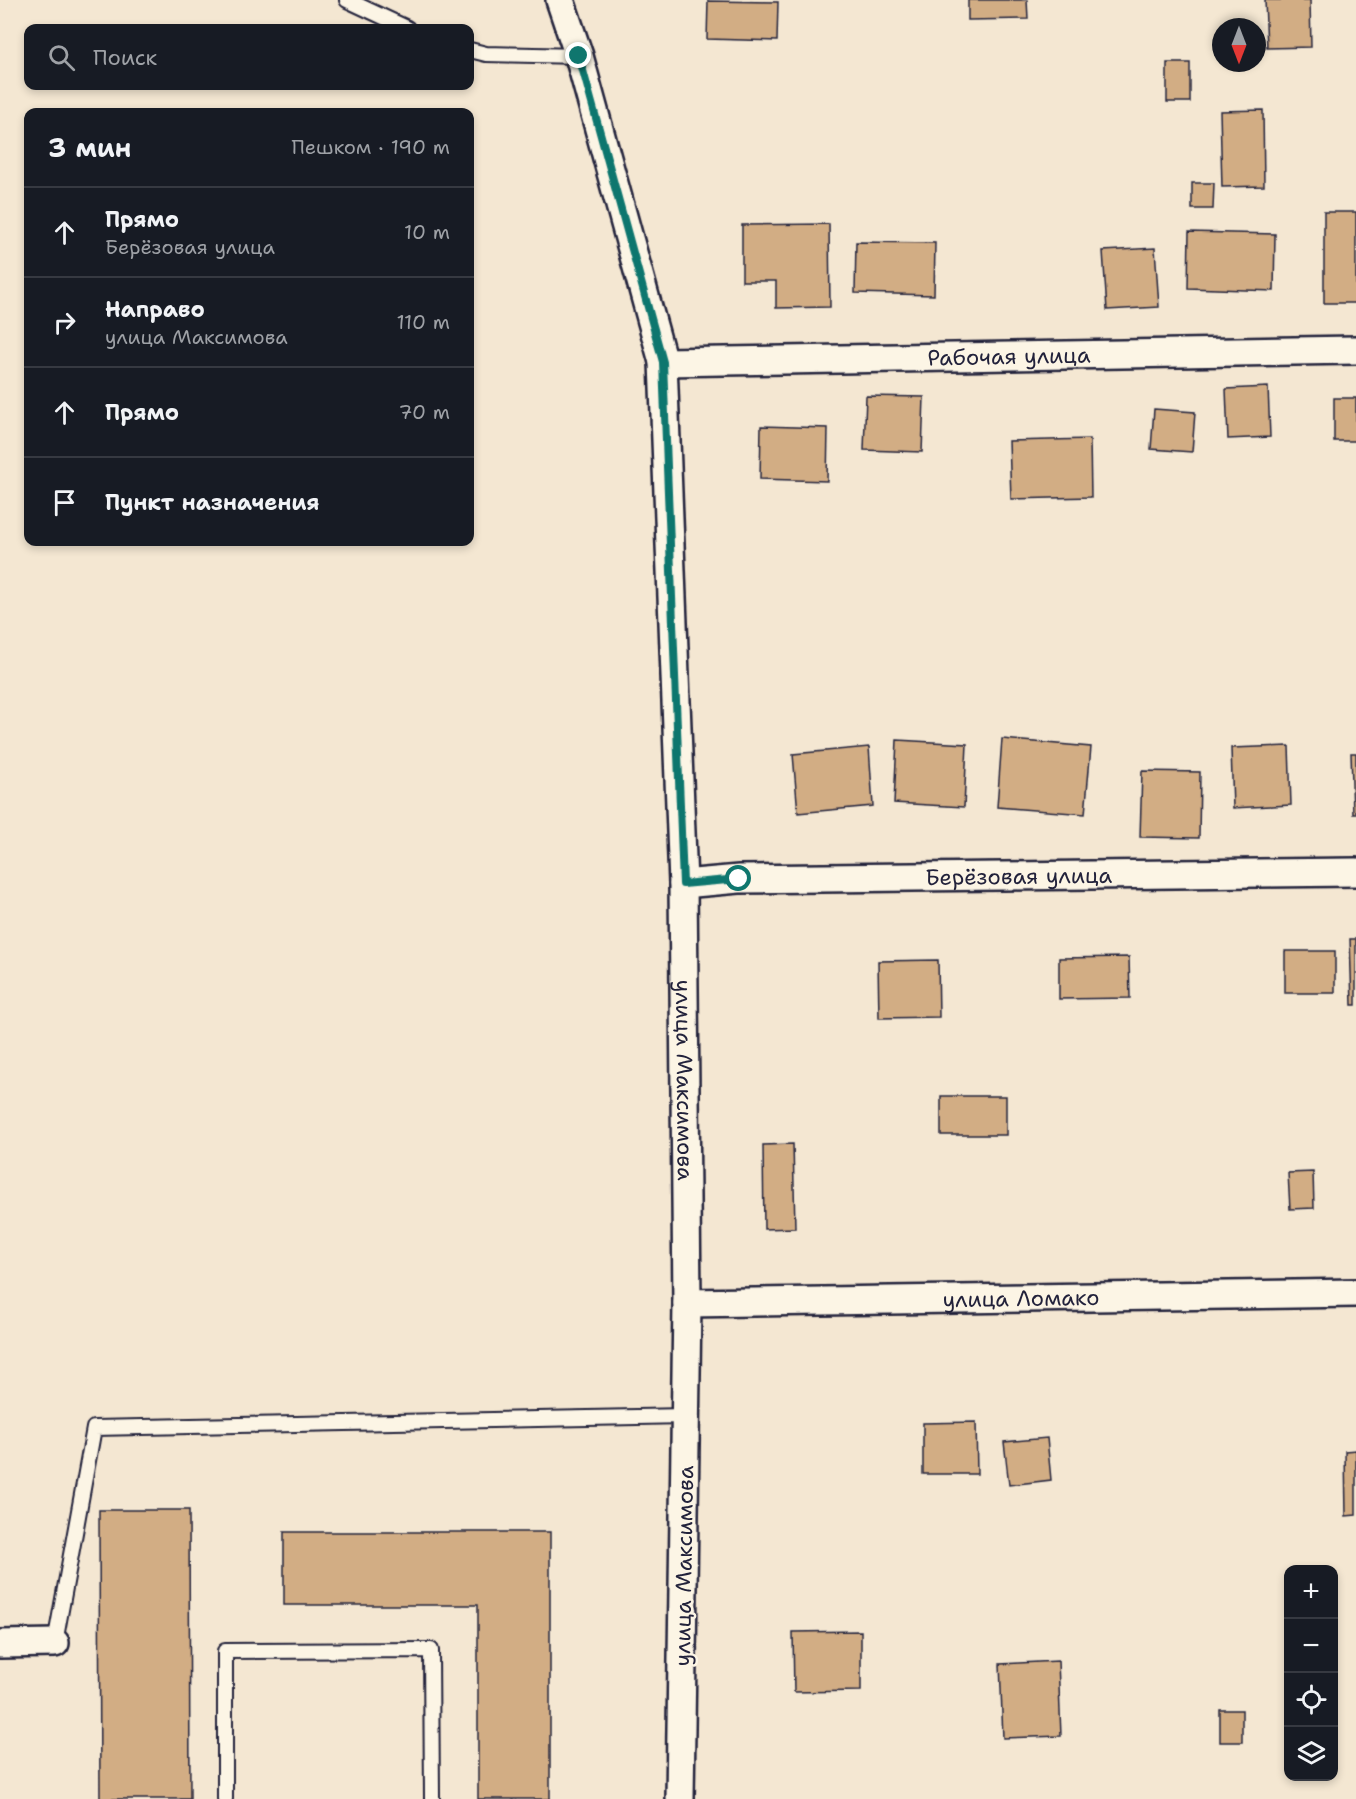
<!DOCTYPE html>
<html lang="ru">
<head>
<meta charset="utf-8">
<style>
	body { margin:0; font-family:"Shantell Sans",sans-serif; background:#242831; color:#f1f3f6 }
	.controls { position:absolute; right:18px; bottom:18px; display:grid; overflow:hidden; border-radius:12px; box-shadow:0 3px 9px #0003 }
	.controls button { width:54px; height:54px; display:grid; place-items:center; padding:0; border:0; border-bottom:2px solid #363941; background:#171b24; color:#f1f3f6; font:30px sans-serif }
	.compass { position:absolute; left:1212px; top:18px; width:54px; height:54px; border-radius:50%; background:#171b24; box-shadow:0 3px 9px #0003; rotate:180deg }
	.stop { position:absolute; width:18px; height:18px; margin:-14px; border:4px solid #0f766e; border-radius:50%; background:#fff }
	.stop.end { background:#0f766e; border-color:#fff; box-shadow:0 2px 6px #0008 }
	.list { margin:0; padding:0; list-style:none }
	h2 { display:flex; justify-content:space-between; align-items:center; height:78px; margin:0; padding:0 24px; font-size:26px }
	h2 small { font-size:20px; font-weight:400; color:#9ea1a6 }
	.list li { display:grid; grid-template-columns:39px 1fr auto; gap:18px; align-items:center; box-sizing:border-box; height:90px; padding:0 24px; border-top:2px solid #363941 }
	.list b { display:block; font-size:22px; white-space:nowrap }
	.list p { margin:0; font-size:20px; white-space:nowrap; color:#9ea1a6 }
	.list em { font-size:20px; font-style:normal; color:#9ea1a6 }
	.icon { flex:none; width:33px; height:33px; fill:none; stroke:currentColor; stroke-width:2; stroke-linecap:round; stroke-linejoin:round }
	.map { position:relative; flex:none; width:1356px; height:1799px; overflow:hidden }
	.search { position:absolute; background:#171b24; box-shadow:0 3px 9px #0003; left:24px; top:24px; width:450px; height:66px; display:flex; align-items:center; gap:15px; box-sizing:border-box; padding:0 21px; border-radius:12px; color:#9ea1a6; font-size:22px }
	.panel { position:absolute; background:#171b24; box-shadow:0 3px 9px #0003; left:24px; top:108px; width:450px; height:438px; border-radius:12px }
	.map>svg:first-child { display:block }
</style>
</head>
<body>
<div class="map">
<svg width="1356" height="1799" viewBox="0 0 1356 1799">
	<rect width="100%" height="100%" fill="#f4e7d2"/>
	<filter id="ink" filterUnits="userSpaceOnUse"><feTurbulence type="fractalNoise" baseFrequency=".0167" numOctaves="2"/><feDisplacementMap in="SourceGraphic" scale="12" xChannelSelector="R" yChannelSelector="G"/><feConvolveMatrix kernelMatrix="1 2 1 2 8 2 1 2 1" color-interpolation-filters="sRGB"/></filter>
	<g filter="url(#ink)">
		<!-- building -->
		<path fill="#d2ad84" stroke="#22223b" stroke-width="1.5" d="M968,0H1027L1028,19L968,20Z
			M1265,0H1310L1311,47L1267,48Z
			M708,1L778,2L777,41L707,39Z
			M1167,63H1190V102H1167Z
			M1263,110L1264,186L1222,187L1220,111Z
			M1192,183H1214L1213,209H1192Z
			M1324,212H1356V303H1324Z
			M829,224L830,307L776,308V281H742V225Z
			M1189,232L1275,234L1274,291L1188,288Z
			M856,242L935,243L934,295L855,293Z
			M1155,248L1159,307L1107,310L1103,251Z
			M1268,387L1270,437L1228,439L1226,389Z
			M866,396L924,397L922,452L864,450Z
			M1334,398H1356V441H1334Z
			M1154,409L1195,412L1192,452L1151,449Z
			M761,426L828,428L827,481L760,479Z
			M1090,439L1091,497L1011,499L1009,441Z
			M1002,739L1091,747L1085,814L997,807Z
			M897,740L967,744L964,807L894,803Z
			M1289,746L1291,805L1233,808L1231,748Z
			M869,747L873,806L798,813L793,754Z
			M1351,753H1356V814H1353Z
			M1142,771L1200,772L1199,838L1140,837Z
			M1350,939H1356V1005H1352Z
			M1285,951H1335V993H1285Z
			M1129,957L1130,998L1059,999V958Z
			M938,960L939,1017L879,1018L878,961Z
			M941,1096H1006V1135H941Z
			M793,1144L795,1228L764,1229L763,1145Z
			M1313,1172L1314,1208L1290,1209L1288,1173Z
			M976,1422L977,1474H923V1423Z
			M1047,1438L1051,1480L1009,1485L1004,1442Z
			M1356,1450V1515L1346,1516L1345,1451Z
			M99,1510H189L190,1799H100Z
			M284,1532H550V1799H478V1605H284Z
			M861,1631V1691L794,1692L793,1632Z
			M1058,1661L1061,1736L1003,1738L1000,1664Z
			M1220,1710H1242V1742H1220Z"/>
		<g fill="none" stroke-linecap="round" stroke-linejoin="round">
			<!-- service casing -->
			<g stroke="#22223b" stroke-width="18">
				<path id="service" d="M347,0L407,28
					M470,50L486,54L579,56
					M55,1643L94,1428L686,1416
					M225,1799V1651L431,1650L432,1799"/>
			</g>
			<!-- minor casing -->
			<g stroke="#22223b" stroke-width="32">
				<g id="minor">
					<path id="s1" d="M560,0L579,56L663,362L683,884L687,1303L680,1799"/>
					<path id="s2" d="M663,362L1356,350"/>
					<path id="s3" d="M683,884L739,879L1356,872"/>
					<path id="s4" d="M687,1303L1356,1293"/>
					<path d="M0,1644L55,1643"/>
				</g>
			</g>
			<!-- service -->
			<use href="#service" stroke="#fcf5e5" stroke-width="14"/>
			<!-- minor -->
			<use href="#minor" stroke="#fcf5e5" stroke-width="27"/>
		</g>
	</g>
	<g fill="none" stroke-linecap="round" stroke-linejoin="round" filter="url(#ink)">
		<!-- route -->
		<path stroke="#0f766e" stroke-width="8" d="M579,56L663,362L683,884L739,879"/>
	</g>
	<g text-anchor="middle" dominant-baseline="central" stroke-width="5" stroke-linejoin="round" paint-order="stroke">
		<!-- street labels -->
		<g font-size="22" fill="#22223b" stroke="#fcf5e5">
			<text stroke="none"><textPath href="#s2" startOffset="346">Рабочая улица</textPath></text>
			<text stroke="none"><textPath href="#s3" startOffset="336">Берёзовая улица</textPath></text>
			<text stroke="none"><textPath href="#s1" startOffset="1095">улица Максимова</textPath></text>
			<text stroke="none"><textPath href="#s4" startOffset="334">улица Ломако</textPath></text>
			<text transform="translate(684 1566) rotate(-89)">улица Максимова</text>
		</g>
	</g>
</svg>
<div class="controls">
<button>+</button>
<button>−</button>
<button><svg class="icon" aria-label="locate" viewBox="0 0 24 24"><circle cx="12" cy="12" r="6"/><path d="M12 2v4M12 18v4M2 12h4M18 12h4"/></svg></button>
<button><svg class="icon" aria-label="layers" viewBox="0 0 24 24"><path d="M12 4l9 5-9 5-9-5zM3 14l9 5 9-5"/></svg></button>
</div>
<svg class="compass" viewBox="-18 -18 36 36"><path d="M0-13l5 13h-10z" fill="#e53935"/><path d="M0 13l5-13h-10z" fill="#9ea1a6"/></svg>
<div class="stop" style="left:739px;top:879px"></div>
<div class="stop end" style="left:579px;top:56px"></div>
<div class="search"><svg class="icon" aria-label="search" viewBox="0 0 24 24"><circle cx="10" cy="10" r="6"/><path d="M15 15l6 6"/></svg>Поиск</div>
<section class="panel">
<h2>3 мин<small>Пешком · 190 m</small></h2>
<ul class="list">
<li><svg class="icon" aria-label="ahead" viewBox="0 0 24 24"><path d="M12 20V5M6 11l6-6 6 6"/></svg><div><b>Прямо</b><p>Берёзовая улица</p></div><em>10 m</em></li>
<li><svg class="icon" aria-label="right" viewBox="0 0 24 24"><path d="M7 20v-9h11M14 6l5 5-5 5"/></svg><div><b>Направо</b><p>улица Максимова</p></div><em>110 m</em></li>
<li><svg class="icon" aria-label="ahead" viewBox="0 0 24 24"><path d="M12 20V5M6 11l6-6 6 6"/></svg><div><b>Прямо</b></div><em>70 m</em></li>
<li><svg class="icon" aria-label="arrive" viewBox="0 0 24 24"><path d="M6 21V4h12l-3 4 3 4H6"/></svg><div><b>Пункт назначения</b></div></li>
</ul>
</section>
</div>
</body>
</html>
